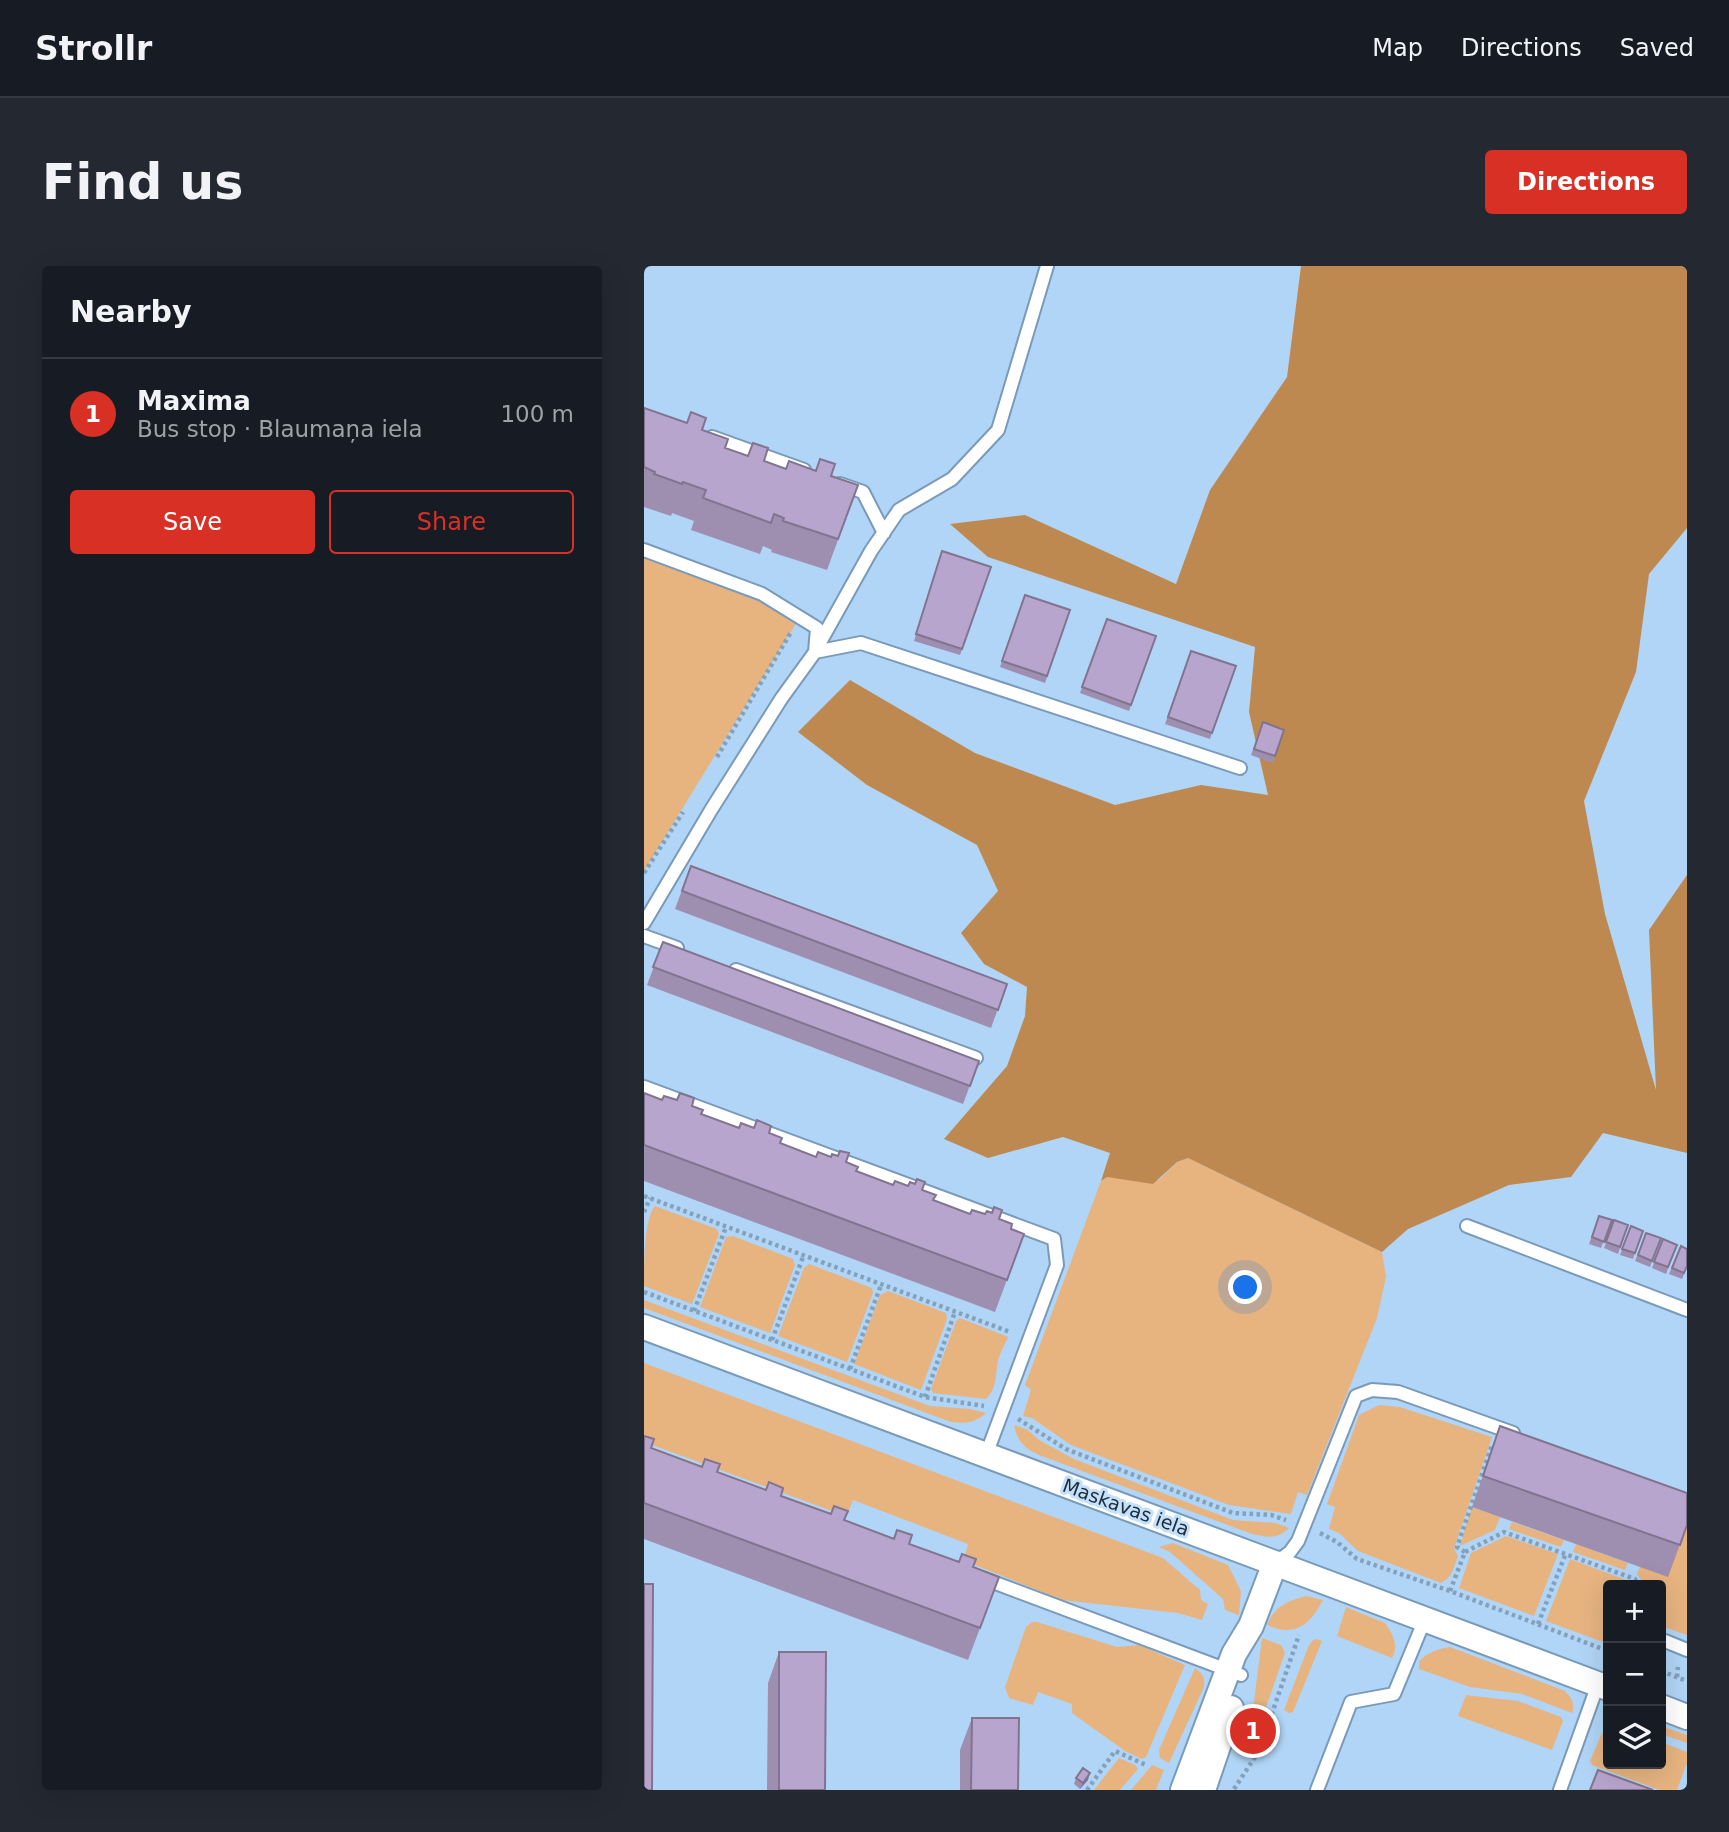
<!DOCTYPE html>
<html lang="en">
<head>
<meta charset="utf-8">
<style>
	body { margin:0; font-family:"DejaVu Sans",sans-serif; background:#242831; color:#f1f3f6 }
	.controls { position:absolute; right:21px; bottom:21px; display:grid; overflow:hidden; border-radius:7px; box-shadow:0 7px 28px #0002 }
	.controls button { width:63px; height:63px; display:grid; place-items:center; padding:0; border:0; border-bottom:2px solid #363941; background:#171b24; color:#f1f3f6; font:35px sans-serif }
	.you { position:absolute; left:602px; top:1022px; width:24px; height:24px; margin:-18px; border:5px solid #fff; border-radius:50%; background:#1a73e8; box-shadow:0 0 0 10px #1a73e833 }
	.badge { display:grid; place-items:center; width:46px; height:46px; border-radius:50%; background:#d93025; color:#fff; font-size:23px; font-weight:700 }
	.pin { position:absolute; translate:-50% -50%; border:4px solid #fff; box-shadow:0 2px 7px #0006 }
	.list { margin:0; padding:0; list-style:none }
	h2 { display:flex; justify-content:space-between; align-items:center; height:91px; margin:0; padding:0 28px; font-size:30px }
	h2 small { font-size:23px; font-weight:400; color:#9ea1a6 }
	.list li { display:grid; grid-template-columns:46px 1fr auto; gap:21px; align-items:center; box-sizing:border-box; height:112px; padding:0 28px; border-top:2px solid #363941 }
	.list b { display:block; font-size:26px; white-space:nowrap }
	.list p { margin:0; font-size:23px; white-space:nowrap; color:#9ea1a6 }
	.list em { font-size:23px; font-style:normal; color:#9ea1a6 }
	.actions { display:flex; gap:14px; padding:21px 28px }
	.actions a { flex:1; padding:16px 0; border:2px solid #d93025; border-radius:7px; text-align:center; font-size:24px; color:#d93025 }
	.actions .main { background:#d93025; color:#fff }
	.icon { flex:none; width:38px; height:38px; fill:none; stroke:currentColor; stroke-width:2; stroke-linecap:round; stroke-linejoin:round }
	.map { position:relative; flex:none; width:1043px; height:1524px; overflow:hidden; border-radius:7px }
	header { display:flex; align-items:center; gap:42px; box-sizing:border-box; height:98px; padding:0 35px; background:#171b24; border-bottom:2px solid #363941 }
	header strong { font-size:33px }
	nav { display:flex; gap:38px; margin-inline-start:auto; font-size:24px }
	.intro { display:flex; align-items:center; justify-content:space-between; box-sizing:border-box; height:168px; padding:0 42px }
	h1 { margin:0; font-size:49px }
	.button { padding:18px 32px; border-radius:7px; background:#d93025; color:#fff; font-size:24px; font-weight:700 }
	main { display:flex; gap:42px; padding:0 42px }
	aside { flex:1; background:#171b24; border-radius:7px; box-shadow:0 7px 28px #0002 }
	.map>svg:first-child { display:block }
</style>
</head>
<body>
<header>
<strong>Strollr</strong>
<nav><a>Map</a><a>Directions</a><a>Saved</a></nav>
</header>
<div class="intro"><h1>Find us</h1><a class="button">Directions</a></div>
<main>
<aside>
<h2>Nearby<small></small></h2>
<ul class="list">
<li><span class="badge">1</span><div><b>Maxima</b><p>Bus stop · Blaumaņa iela</p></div><em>100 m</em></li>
</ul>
<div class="actions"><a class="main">Save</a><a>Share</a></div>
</aside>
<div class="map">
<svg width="1043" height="1524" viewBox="0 0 1043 1524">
	<rect width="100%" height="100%" fill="#b1d5f6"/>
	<!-- green -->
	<path fill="#e7b480" d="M0,284L118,328L156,351L0,605Z
		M544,892L738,986L742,1011L733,1052L663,1229L654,1226L647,1248L585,1239L427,1179L388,1152L379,1150L387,1124L381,1119L457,915L463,911L515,914L533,896Z
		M11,940L73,963L75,968L48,1038L0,1020C0,1001 0,951 11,940Z
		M89,970L149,993L151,999L126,1067L56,1041L82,971Z
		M165,998L228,1022L229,1027L203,1096L134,1070L160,1002Z
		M244,1025L302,1047L303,1053L277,1124L210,1098L236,1029Z
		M0,1034L286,1140L326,1143L342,1147C331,1157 321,1158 307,1156L0,1042Z
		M316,1052L364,1071C361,1079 354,1090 353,1100C352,1111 351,1125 342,1133L289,1127L287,1123L312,1055Z
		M0,1097L519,1292L556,1324L557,1334L564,1338L558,1354L534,1347L418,1334L321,1295L320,1293L324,1278L209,1234L204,1247L199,1249L0,1176Z
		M735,1139L756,1141L848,1171L810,1282L814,1290C810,1301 808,1312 797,1317L714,1285L695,1267L685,1263L691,1241L683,1238L715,1149Z
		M370,1159L384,1164L395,1174L430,1193L589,1254L632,1257L645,1262C633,1274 623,1271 608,1268L395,1189C380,1182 373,1175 370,1159Z
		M828,1241L856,1251L851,1264L816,1280Z
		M868,1256L920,1274L917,1281L865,1263Z
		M1043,1261V1369L1020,1361L1017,1354V1319H1001L993,1308L996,1301Z
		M862,1270L914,1288L890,1350L815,1322L827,1287Z
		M529,1277L584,1299L597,1325L595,1349L581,1344L579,1333L526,1286L515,1281Z
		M932,1278L984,1297L981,1304L929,1286Z
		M926,1293L985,1315L988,1319H964V1378L902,1355Z
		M662,1330L679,1334C666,1358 652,1372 623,1359C630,1341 643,1335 662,1330Z
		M702,1341L741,1357C749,1368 755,1380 748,1392L693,1370Z
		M388,1356H393L473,1381L495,1379L541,1399L502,1491L498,1493L481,1485L428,1447V1438L394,1426L389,1439L365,1432L361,1421L382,1361Z
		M618,1372L637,1379L641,1387L621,1444L618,1447L609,1444Z
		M673,1373L678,1375L649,1446L645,1447L640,1444L665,1379L669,1374Z
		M806,1381L921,1425C928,1432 931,1438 928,1447L878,1428L826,1421L775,1403V1395C785,1386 793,1383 806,1381Z
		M551,1402C559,1408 561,1411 560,1421L525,1497L516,1492L515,1484Z
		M822,1429L874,1435L917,1451L919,1455L908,1484L814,1450Z
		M1017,1460L1043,1469V1477L1017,1468Z
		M958,1467L964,1469V1498H1017V1476L1043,1486V1497L1033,1524H1015L948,1499L946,1495Z
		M475,1492L491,1499L494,1503L476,1524H450Z
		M508,1499L520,1504L512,1524H487Z"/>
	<!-- forest -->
	<path fill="#bd8951" d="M657,0H1043V262L1005,308L992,406L940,535L961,648L1012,824L1005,664L1043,609V887L959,867L927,911L865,919L764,963L738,986L544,892L533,896L509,918L463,911L457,915L466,887L419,871L344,892L300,873L363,800L381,750L383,721L340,698L317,667L354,625L333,579L223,519L154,466L206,414L331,487L471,539L557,519L624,529L605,446L611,381L344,291L306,258L381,249L532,318L566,224L643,111Z"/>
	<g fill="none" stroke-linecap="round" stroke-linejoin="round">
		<!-- service casing -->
		<g stroke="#799aba" stroke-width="16">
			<path id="service" d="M68,171L160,204
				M196,218L219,226L240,267
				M0,284L118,328L173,362L171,386L137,433L67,544L0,657
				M174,380L227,285L255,244L308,213L354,164L403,0
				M171,386L217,377L596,502
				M0,670L33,682
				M92,704L332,792
				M0,821L410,973L413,999L342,1189
				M823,960L1043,1044
				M631,1297L646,1286L654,1275L712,1130L728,1124L754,1126L869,1167
				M338,1312L597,1409
				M1021,1375L1043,1384
				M673,1524L707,1436L750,1428L781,1353
				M916,1524L954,1418"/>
		</g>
		<!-- minor casing -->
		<g stroke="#799aba" stroke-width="28">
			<path id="minor" d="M0,1061L964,1422
				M1017,1441L1043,1451
				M539,1524L590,1388L607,1360L631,1297
				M559,1524L587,1442"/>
		</g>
		<!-- path -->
		<path stroke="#84a1bc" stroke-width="4.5" stroke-dasharray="3.5 3.5" stroke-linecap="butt" d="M73,491L147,366
			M0,607L39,546
			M0,930L366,1066
			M0,946L6,932
			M0,1026L281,1131L340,1140
			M50,1045L82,961
			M128,1074L159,991
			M206,1103L237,1019
			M281,1131L311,1046
			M374,1153L422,1183L589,1247L627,1249L642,1254
			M676,1267L693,1276L713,1293L806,1325L964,1385
			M821,1286L813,1281L848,1179
			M806,1325L821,1286L860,1266L991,1313L994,1319
			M894,1358L922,1287
			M1017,1405L1043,1415
			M1033,1411L1034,1401
			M590,1523L615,1485L655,1369
			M443,1524L471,1485L502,1499"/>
		<!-- service -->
		<use href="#service" stroke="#fff" stroke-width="12"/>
		<!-- minor -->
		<use href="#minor" stroke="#fff" stroke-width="24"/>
	</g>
	<!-- wall -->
	<path fill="#9e8eb0" d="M0,142L58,164L81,182L142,203L187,210L214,219L183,304L127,286L128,284L119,280L116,288L47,264L50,255L28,247L27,250L0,241Z
		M298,285L347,301L316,389L270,375Z
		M381,329L426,344L401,417L356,401Z
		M463,353L512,370L485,445L436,427Z
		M547,385L568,467L566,473L521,458Z
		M619,456L640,464L629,497L607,489Z
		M47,600L363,718L347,762L31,643Z
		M19,676L335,795L319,838L3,719Z
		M0,827L18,834L48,840L57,848L95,862L125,867L136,877L172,891L202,896L213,906L249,919L278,924L290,934L326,948L355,953L367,963L380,968L351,1046L0,915Z
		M955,950L968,954L957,982L945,978Z
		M970,954L984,959L974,988L960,982Z
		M987,960L999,965L989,993L976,989Z
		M1002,967L1017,972L1006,1001L991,995Z
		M1019,973L1033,979L1022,1008L1008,1002Z
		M1037,980L1043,1001L1038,1013L1025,1008Z
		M856,1160L1043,1259L1024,1311L828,1241Z
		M0,1170L7,1182L355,1311L324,1394L0,1273Z
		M135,1386L181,1524H123L124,1417Z
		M328,1452L374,1524H316V1484Z
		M432,1512L444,1514L436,1523L430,1518Z"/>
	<!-- shaded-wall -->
	<path fill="#817490" d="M446,1507L444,1514L436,1523L439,1517Z"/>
	<!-- building -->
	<path fill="#b8a5cd" stroke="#817490" stroke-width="2" d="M0,142L43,157L47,146L62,152L58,164L84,173L81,182L104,190L109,177L124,182L120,195L142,203L145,195L172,205L176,193L191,198L187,210L214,219L194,273L139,255L140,252L130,248L127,257L59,232L62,224L39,216L38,218L10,208L11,206L0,201Z
		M298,285L347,301L318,383L272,368Z
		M381,329L426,344L403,410L358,395Z
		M463,353L512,370L487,439L438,421Z
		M547,385L592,400L568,467L524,451Z
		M619,456L640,464L631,490L610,483Z
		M47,600L363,718L354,744L38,625Z
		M19,676L335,795L326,820L9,701Z
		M0,827L18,834L20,830L33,834L36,827L50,832L48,840L59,844L57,848L95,862L97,857L110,862L113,854L127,860L125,867L138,872L136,877L172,891L174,886L187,891L188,888L194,890L196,885L205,887L202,896L214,901L212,905L249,919L251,915L264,920L266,916L271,918L273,913L281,916L278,924L292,929L289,934L326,948L328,944L341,948L343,945L348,947L350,941L358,944L355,953L368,958L367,963L380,968L363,1014L0,879Z
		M955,950L968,954L960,976L948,971Z
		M970,954L984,959L976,981L962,976Z
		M987,960L999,965L991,987L978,983Z
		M1002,967L1017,972L1008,995L994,989Z
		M1019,973L1033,979L1024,1001L1010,996Z
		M1037,980L1043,983V1000L1040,1007L1028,1002Z
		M856,1160L1043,1227V1259L1036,1279L839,1210Z
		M0,1170L10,1173L7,1182L58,1201L61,1193L76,1198L73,1206L122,1224L125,1216L139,1222L137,1230L187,1248L190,1240L204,1245L200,1254L250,1273L253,1264L268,1269L265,1278L315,1296L318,1288L332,1293L329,1301L355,1311L336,1362L0,1237Z
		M0,1318H9L8,1524H0Z
		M135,1386H182L181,1524H135Z
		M328,1452H375L374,1524H327Z
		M439,1502L446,1507L439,1517L432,1512Z
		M954,1504L1009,1524H946Z"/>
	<g text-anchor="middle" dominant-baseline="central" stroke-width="6" stroke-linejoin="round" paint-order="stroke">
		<!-- street labels -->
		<g font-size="19" fill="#212f3c" stroke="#c4e1fc">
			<text transform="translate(482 1241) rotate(20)">Maskavas iela</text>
		</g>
	</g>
</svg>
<div class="controls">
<button>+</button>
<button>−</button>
<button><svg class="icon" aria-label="layers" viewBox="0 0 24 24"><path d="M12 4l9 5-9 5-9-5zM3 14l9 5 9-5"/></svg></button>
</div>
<div class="you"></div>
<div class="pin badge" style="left:609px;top:1465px">1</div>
</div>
</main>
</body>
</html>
